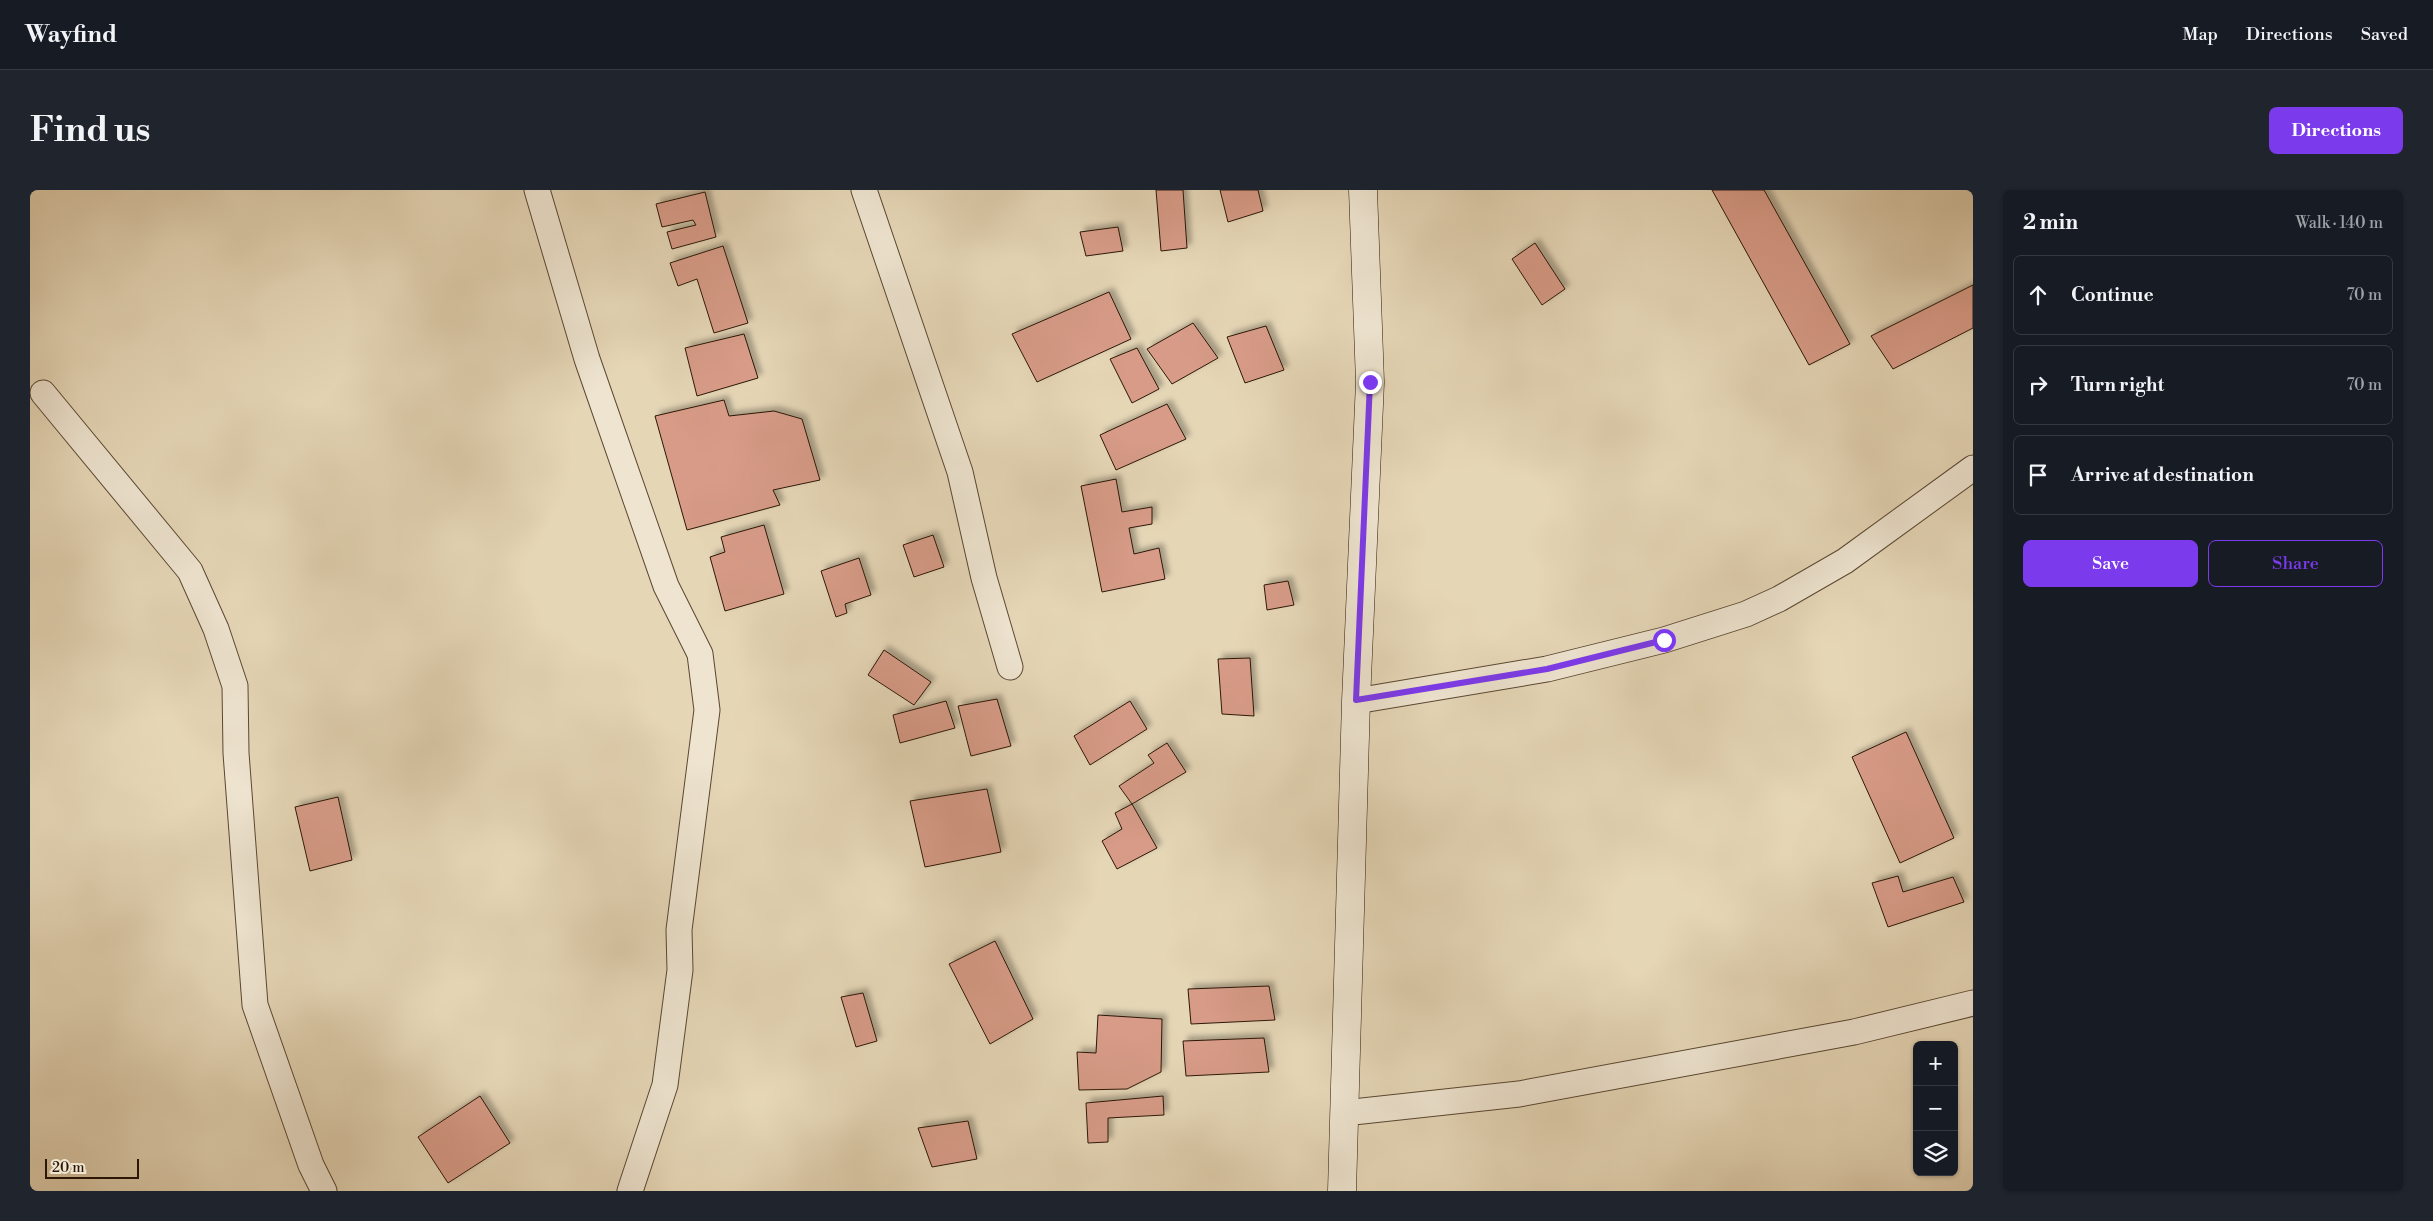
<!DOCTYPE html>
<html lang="en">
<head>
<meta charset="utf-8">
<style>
	body { margin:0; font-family:"Libre Bodoni",serif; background:#20242c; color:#f1f3f6 }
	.controls { position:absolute; right:15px; bottom:15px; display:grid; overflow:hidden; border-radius:8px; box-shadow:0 1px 4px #0004 }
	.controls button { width:45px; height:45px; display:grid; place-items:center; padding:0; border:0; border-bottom:1px solid #363941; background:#171b24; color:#f1f3f6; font:25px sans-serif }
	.scale { position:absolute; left:15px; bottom:12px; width:94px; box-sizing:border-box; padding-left:5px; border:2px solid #2c1706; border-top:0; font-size:14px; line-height:18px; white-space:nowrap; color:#2c1706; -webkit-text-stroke:4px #eee4d0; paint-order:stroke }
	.stop { position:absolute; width:15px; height:15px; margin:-11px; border:4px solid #7c3aed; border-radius:50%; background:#fff }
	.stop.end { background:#7c3aed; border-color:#fff; box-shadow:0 1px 5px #0008 }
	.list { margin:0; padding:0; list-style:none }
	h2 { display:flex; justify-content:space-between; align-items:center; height:65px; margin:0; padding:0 20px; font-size:21px }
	h2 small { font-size:16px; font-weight:400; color:#9ea1a6 }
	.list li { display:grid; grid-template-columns:32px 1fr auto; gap:15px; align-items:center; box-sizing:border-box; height:80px; margin:0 10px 10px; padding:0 10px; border:1px solid #363941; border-radius:8px }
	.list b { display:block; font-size:19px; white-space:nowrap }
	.list em { font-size:16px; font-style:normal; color:#9ea1a6 }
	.actions { display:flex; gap:10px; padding:15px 20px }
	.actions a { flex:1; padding:11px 0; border:1px solid #7c3aed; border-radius:8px; text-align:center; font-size:18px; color:#7c3aed }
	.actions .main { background:#7c3aed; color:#fff }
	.icon { flex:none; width:28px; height:28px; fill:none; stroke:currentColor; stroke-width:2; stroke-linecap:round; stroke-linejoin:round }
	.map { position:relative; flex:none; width:1943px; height:1001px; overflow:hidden; border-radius:8px }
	header { display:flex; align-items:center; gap:30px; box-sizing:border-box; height:70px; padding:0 25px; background:#171b24; border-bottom:1px solid #363941 }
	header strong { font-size:24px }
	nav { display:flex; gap:28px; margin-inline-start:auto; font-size:18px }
	.intro { display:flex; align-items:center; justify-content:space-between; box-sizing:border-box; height:120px; padding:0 30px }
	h1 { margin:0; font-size:35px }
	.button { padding:12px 22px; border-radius:8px; background:#7c3aed; color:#fff; font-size:18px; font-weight:700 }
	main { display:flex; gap:30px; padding:0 30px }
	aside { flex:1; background:#171b24; border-radius:8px; box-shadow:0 1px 4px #0004 }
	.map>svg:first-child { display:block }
</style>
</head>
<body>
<header>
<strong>Wayfind</strong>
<nav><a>Map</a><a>Directions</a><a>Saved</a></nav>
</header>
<div class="intro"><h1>Find us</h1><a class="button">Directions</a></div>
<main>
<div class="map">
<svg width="1943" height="1001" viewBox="0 0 1943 1001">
	<defs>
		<filter id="shadow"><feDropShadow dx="4.5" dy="-4.5" stdDeviation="2.5" flood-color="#0004"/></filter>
	</defs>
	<rect width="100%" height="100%" fill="#e5d6b6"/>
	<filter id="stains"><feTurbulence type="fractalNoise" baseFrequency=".004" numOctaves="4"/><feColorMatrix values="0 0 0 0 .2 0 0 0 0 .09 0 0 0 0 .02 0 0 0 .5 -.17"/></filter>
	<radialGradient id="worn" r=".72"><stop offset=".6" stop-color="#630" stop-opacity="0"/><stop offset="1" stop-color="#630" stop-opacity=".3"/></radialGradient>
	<!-- building -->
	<path fill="#d79b87" stroke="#2c1706" filter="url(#shadow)" d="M1126,0H1153L1157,58L1131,61Z
		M1190,0H1228L1233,21L1198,32Z
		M1682,0H1734L1820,154L1779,175Z
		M675,2L686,47L642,59L637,42L666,35L663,30L632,37L626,14Z
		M1088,37L1093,61L1056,66L1050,42Z
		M1505,53L1535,99L1512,115L1482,69Z
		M693,56L718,133L684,143L667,89L648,96L640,73Z
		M1943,95V138L1863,179L1841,146Z
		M1079,102L1101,149L1007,192L982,144Z
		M1163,133L1188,168L1142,194L1117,159Z
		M1236,136L1254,180L1215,193L1197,147Z
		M714,144L728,188L667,206L655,158Z
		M1107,158L1129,199L1102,213L1080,169Z
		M694,210L699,226L744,221L772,229L790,290L743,300L750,315L657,340L625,226Z
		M1137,214L1156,249L1086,280L1070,245Z
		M1086,289L1092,322L1122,317V334L1099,338L1104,364L1129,358L1135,389L1072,402L1051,296Z
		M734,335L754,404L695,421L680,367L695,362L691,347Z
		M903,345L914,377L884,387L873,355Z
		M829,368L841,405L815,414L817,423L806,427L791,381Z
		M1258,391L1264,415L1237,420L1234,395Z
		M854,460L901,492L884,515L838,485Z
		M1220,468L1224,526L1192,524L1188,469Z
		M967,509L981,556L941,566L928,516Z
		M916,511L925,538L870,553L863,525Z
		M1100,511L1117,539L1060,575L1044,546Z
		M1876,542L1924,648L1870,673L1822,567Z
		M1137,553L1156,582L1102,614L1089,596L1124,573L1118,565Z
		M957,599L971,662L895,677L880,611Z
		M308,607L322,670L280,681L265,617Z
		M1102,614L1127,658L1087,679L1072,651L1092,639L1085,623Z
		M1868,686L1873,702L1923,687L1934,712L1858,737L1842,693Z
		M965,751L1003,829L960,854L919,774Z
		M1239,796L1245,830L1161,834L1158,799Z
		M833,803L847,851L826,857L811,807Z
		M1068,825L1132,829L1131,882L1097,899L1049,900L1047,862L1066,863Z
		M1234,848L1239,882L1156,886L1153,851Z
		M450,906L480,953L418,993L388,947Z
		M1133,906L1134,925L1078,928V952L1058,953L1056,913Z
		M938,931L947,969L902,977L888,938Z"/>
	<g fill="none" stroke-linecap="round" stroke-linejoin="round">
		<!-- street casing -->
		<g stroke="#5a4732" stroke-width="27">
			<path id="street" d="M507,0L557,169L636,396L670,464L677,520L649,740L650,780L635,895L600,1001
				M834,0L930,282L954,388L980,477
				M13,203L160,381L186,439L205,496L206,563L225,815L281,975L294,1001
				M1326,511L1517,479L1634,450L1716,424L1749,409L1815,371L1943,278
				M1314,923L1489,904L1824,842L1943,813"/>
		</g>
		<!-- secondary casing -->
		<g stroke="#2c1706" stroke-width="29">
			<path id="secondary" d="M1312,1001L1326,511L1340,192L1333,0"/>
		</g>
		<!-- street -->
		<use href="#street" stroke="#eee4d0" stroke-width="25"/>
		<!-- secondary -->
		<use href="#secondary" stroke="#eee4d0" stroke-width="28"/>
	</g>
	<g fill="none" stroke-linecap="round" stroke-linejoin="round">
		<!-- route -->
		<path stroke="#7c3aed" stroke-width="6" d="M1340,192L1326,510L1517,479L1634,450"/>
	</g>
	<rect width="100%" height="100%" filter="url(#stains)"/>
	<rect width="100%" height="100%" fill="url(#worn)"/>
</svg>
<div class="controls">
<button>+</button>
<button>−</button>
<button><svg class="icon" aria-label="layers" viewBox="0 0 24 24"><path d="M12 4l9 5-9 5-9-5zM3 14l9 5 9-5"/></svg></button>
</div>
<div class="scale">20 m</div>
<div class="stop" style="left:1634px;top:450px"></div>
<div class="stop end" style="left:1340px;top:192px"></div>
</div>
<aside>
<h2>2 min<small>Walk · 140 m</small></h2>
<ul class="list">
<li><svg class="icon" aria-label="ahead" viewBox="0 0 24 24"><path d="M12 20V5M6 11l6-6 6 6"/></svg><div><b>Continue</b></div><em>70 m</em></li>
<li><svg class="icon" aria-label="right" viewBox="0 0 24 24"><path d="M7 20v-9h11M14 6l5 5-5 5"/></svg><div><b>Turn right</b></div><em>70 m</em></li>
<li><svg class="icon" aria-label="arrive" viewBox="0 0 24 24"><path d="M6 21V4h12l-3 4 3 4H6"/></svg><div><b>Arrive at destination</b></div></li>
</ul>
<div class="actions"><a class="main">Save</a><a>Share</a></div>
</aside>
</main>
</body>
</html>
